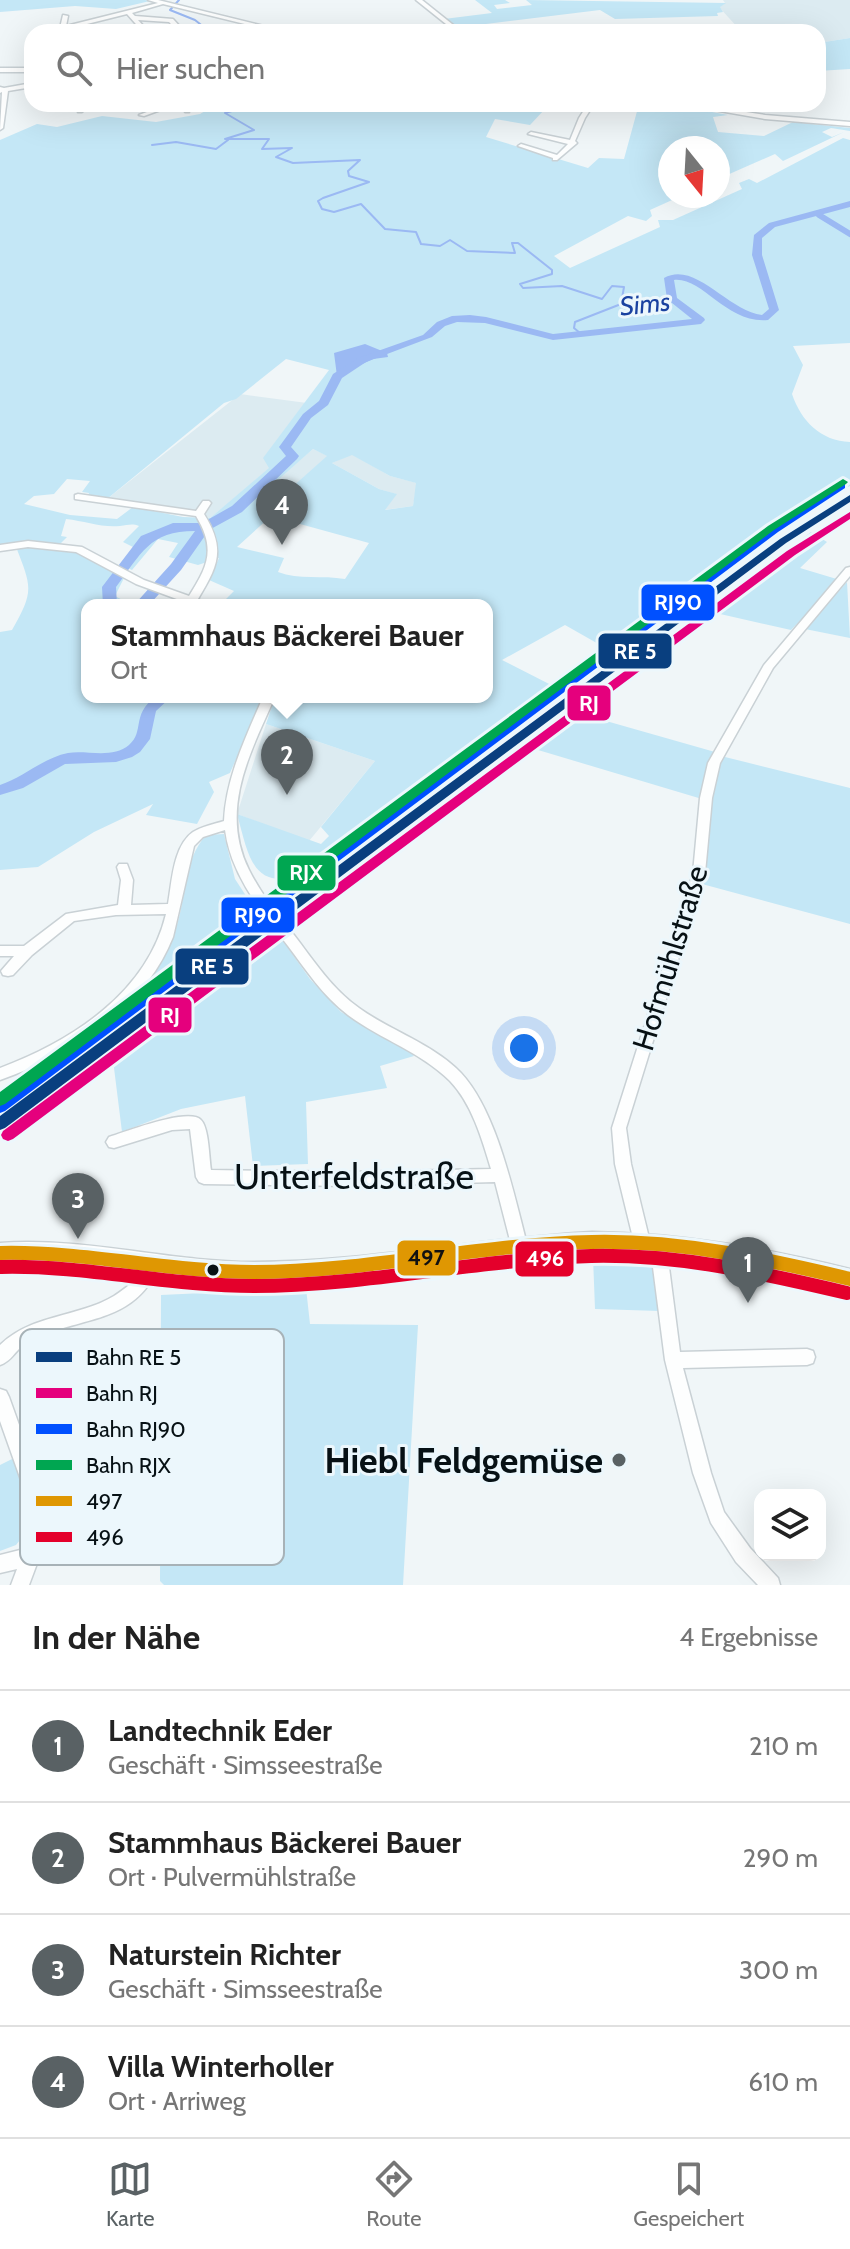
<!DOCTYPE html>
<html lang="de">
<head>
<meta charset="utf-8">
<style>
	body { margin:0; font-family:Cabin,sans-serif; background:#f2f2f2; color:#222 }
	.controls { position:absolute; right:24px; bottom:24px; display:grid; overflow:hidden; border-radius:16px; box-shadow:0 8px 32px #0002 }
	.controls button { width:72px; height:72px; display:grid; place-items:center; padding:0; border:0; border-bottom:2px solid #e0e0e0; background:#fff; color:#222; font:40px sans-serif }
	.compass { position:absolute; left:658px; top:136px; width:72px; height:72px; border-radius:50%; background:#fff; box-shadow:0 8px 32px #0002; rotate:162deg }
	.you { position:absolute; left:524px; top:1048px; width:28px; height:28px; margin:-20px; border:6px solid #fff; border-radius:50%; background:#1a73e8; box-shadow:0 0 0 12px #1a73e833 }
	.badge { display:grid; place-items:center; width:52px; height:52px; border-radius:50%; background:#596164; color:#fff; font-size:26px; font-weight:700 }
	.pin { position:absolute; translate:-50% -66px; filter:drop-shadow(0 2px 4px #0008) }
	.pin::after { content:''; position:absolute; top:42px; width:28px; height:24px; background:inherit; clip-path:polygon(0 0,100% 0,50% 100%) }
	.popup { position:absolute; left:81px; top:599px; width:412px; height:104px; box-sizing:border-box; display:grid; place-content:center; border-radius:16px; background:#fff; filter:drop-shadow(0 2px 6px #0005); font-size:26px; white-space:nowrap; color:#767676 }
	.popup b { font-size:30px; color:#222 }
	.popup::after { content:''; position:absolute; left:50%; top:100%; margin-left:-16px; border:16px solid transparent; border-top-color:#fff }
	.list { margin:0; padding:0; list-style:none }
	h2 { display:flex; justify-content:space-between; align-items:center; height:104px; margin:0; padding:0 32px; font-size:34px }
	h2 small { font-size:26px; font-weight:400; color:#767676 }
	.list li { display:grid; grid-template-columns:52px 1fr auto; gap:24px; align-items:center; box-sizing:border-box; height:112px; padding:0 32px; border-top:2px solid #e0e0e0 }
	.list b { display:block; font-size:30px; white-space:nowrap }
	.list p { margin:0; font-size:26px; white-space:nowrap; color:#767676 }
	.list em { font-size:26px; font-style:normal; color:#767676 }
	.icon { flex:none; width:44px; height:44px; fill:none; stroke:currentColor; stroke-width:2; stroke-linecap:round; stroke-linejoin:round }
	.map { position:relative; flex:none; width:850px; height:1585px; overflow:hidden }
	.search { position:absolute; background:#fff; box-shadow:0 8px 32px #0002; left:24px; right:24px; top:24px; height:88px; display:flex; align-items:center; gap:20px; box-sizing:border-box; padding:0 28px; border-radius:24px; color:#767676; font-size:30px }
	.sheet { height:552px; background:#fff }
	nav { display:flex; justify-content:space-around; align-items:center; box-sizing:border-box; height:112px; border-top:2px solid #e0e0e0; background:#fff; font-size:22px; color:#767676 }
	nav a { display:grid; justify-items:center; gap:4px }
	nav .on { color:#596164 }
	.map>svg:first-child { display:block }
</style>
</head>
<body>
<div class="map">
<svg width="850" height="1585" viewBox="0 0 850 1585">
	<rect width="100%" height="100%" fill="#f0f6f8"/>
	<!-- built -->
	<path fill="#dcebf1" d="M723,0H850V38L818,43V32L739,29L719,7L725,3Z
		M240,394L307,403L270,468L210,518L159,513L107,499Z
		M313,449L328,456L280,498L262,492Z
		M352,454L390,476L417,483L413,506L384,510L396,494L379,489L332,463Z
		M266,724L375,761L309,841L237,814Z"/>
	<!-- green -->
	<path fill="#c4e7f6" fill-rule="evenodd" d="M0,0H145L150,1L116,9L75,6L0,12Z
		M475,0H505L510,3L494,5L497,9L532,5L526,0L726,3L720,7L723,12L717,13L718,16L615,19L600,10L454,28L444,19L492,13Z
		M850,38V69L818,71V43Z
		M217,104H541L538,108L545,109L530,125L495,119L486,137L588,168L599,158L624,159L639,104H670L728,115L713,117L718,132L764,136L793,122L850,128V131L831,128L822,132L832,137L844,132L783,161L775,154L718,179V148H670V196H681L650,210L652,216L646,221L628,216L554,256L570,268L660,227L658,220H673L742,189L739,183L749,179L757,183L843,138L850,140V343L793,346L803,365L792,394C801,421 821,441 850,442V486L793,513L609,650L565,625L502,660L557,688L309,873C252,894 249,857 237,814L321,844L329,836L321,827L375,761L266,724L275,697H487V605H234L225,600L234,591L209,580L219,558L198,565L169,557L178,543L158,539L132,570L121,565L135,548L123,542L139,526C132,523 128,525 120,526C102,528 85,521 66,519L61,536L67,537L61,543L0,545V140L37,124L57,127L102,116L156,122L200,114ZM286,359L329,370L263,458L269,468L210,518L183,517L133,507L117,519L70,515L24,504L34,496L54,494L67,479L90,481L82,492L89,493L87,497L107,499L224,403L236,399ZM313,449L327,456L281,497L263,493ZM352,455L390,476L416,483L413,506L385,510L397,494L379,489L332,463ZM271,516L369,543L345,579C322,575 299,580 278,572L284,558L237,547Z
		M811,532L827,542L800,568L840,580L791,630L707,611Z
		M30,546L77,550L125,576L115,596L132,605H87V697H263L230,773L209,782L214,792L197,824L146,815L153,804L94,832L38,867L0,870V632L12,630C34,591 32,588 16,547Z
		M847,582L850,638L805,629Z
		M571,711L715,752L702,799L528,747Z
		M721,756L850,788V924L702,884L710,794Z
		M224,834L235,879L258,914L144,998L138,997C154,974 169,952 177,925C187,892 183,862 206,835Z
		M278,934L310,979L341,1012L407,1048L414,1056L380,1066L387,1088L306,1102L308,1164L253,1166L245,1096L181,1109L122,1132L112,1052L190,992L209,985Z
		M593,1257L652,1261L660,1311L595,1309Z
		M306,1288L310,1324L418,1325L403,1585H164L160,1581L161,1295Z
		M14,1458L33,1524L16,1545L0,1551V1465Z"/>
	<!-- water -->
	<path fill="#9bb9f3" d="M365,344L387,353L388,357L373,359L337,376L334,353Z"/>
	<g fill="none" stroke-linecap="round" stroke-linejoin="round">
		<!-- stream -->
		<path stroke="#9bb9f3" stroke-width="2" d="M179,0L170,10L195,20L210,32
			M254,130L225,139H269L262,149L292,148L276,157L293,163L360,160L348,171L349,176L369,182L323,198L318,201L322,209L334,212L361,204L385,229L416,232L421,244L440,246L450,240L467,251L515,253L512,243H518L552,270V274L520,284L523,288L562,286L602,299L612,286L624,287L621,304L575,322L574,328L580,333
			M254,130L225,113L256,104
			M152,145L176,142L216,149L228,140"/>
		<!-- canal -->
		<path stroke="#9bb9f3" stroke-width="6" d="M819,215L850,234"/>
		<!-- river -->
		<path fill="#9bb9f3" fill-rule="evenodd" d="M850,201V207L775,227L762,238V255L779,310L768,320C726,324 703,277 674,280L677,298L704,318L705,320L701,324L553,340L485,323L457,322L445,326L432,337L366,362L342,378L328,405L311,418L291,447L299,456L297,459L242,512L209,530L181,570L149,605H134L171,564L195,531C149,531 141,554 116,587L117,605H103L102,587L141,536L173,523H202L232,506L286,456L279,447L303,414L319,401L333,374L358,358L423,335L437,322L452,316L470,315L486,317L553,334L692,319L667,299L664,278C695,260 728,311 762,315L769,309L752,255L754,235L769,223Z
			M155,697H171L156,711L150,739L140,752L132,757L116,762L65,764L23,788L0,795V785C24,777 43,758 68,753C87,750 113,759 129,745C145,731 131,715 155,697Z"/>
		<!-- minor casing -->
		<g stroke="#c9d1d5" stroke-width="3">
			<path id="minor" d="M148,0H158L288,32H278L163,4L132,13L135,16L173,19L185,32H179L169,22L138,20L149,32H143L127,14L63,30L60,28L63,15L68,16L66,26L158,3Z
				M416,0H422L462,32H456Z
				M0,68H32V72H0Z
				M32,83V87L8,91L3,128L0,130L2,92L0,93V87L4,88Z
				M84,104H91L82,112H78V110Z
				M168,104H177L144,116L139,115Z
				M183,104H189V112H185Z
				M588,104H594L585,118L575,141L577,143L557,160H553V158L518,146L521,144L557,155L568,144L528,134L531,132L570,140L579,118Z
				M679,104H694L765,115L850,122V126L765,119Z
				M78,494L196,511L203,501H209L211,503L204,514C226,549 218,566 198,599L208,605H193L136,584L76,552L28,547L0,551V545L28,541L82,547L144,580L189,596C208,566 216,549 196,516L75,499V495Z
				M850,567V576L773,668L720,763L712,798L705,873L626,1128L631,1164L650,1242L648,1247L642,1249L636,1247L634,1242L615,1164L612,1128L693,873L700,798L708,763L764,665L846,568Z
				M263,697H275C250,753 219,810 249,870C261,894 278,915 294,935C314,961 332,989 359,1008C391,1031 433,1044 461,1073C498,1113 514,1196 528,1248L526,1253L520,1255L514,1253L512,1248L495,1182L350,1186L204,1184L199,1182L196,1177L190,1129L172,1130L114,1148L109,1147L106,1142L109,1137C125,1132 189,1107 201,1120C209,1128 209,1158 211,1170L350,1172L491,1169C482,1139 472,1104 450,1081C421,1052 380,1039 348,1015C323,996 306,970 288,946C261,911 231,875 225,830L203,837L194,846L173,937C144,1010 71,1055 0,1080V1068C72,1041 147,993 166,914L116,915L74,921L32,955L13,975L8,976L3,975L1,971L14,956H0V946H24L66,914L118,905L121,880L117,867L119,864H127L133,880L131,905L168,904C172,882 173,846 193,832C201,827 214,824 224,821C226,777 246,737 263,697Z
				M658,1237L664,1239L666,1244L680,1352L807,1349L813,1351L815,1357L813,1363L807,1365L683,1368L711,1473L724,1512L750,1548L778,1578L780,1585H758L736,1562L711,1523L693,1473L665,1360L650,1244L652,1239Z
				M153,1257L159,1259L161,1264C134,1322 92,1315 41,1336C34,1339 25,1344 19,1349C13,1355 9,1362 0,1365V1345C32,1314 77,1318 114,1296C120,1292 129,1286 134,1280C141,1272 142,1261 153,1257Z
				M0,1389L6,1391L9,1397L51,1514L48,1534L29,1585H11L17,1569L0,1573V1555L24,1549L30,1534L33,1514L0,1421Z"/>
		</g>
		<!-- major casing -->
		<g stroke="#c9d1d5" stroke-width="3">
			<path id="major" d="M592,1232C681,1233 764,1248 850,1269V1289C765,1268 681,1249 592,1251C479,1254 367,1281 254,1282C168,1282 87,1256 0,1263V1243C87,1237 168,1262 254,1262C367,1262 479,1238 592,1232Z"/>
		</g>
		<!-- minor -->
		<use href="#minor" fill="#fdfefe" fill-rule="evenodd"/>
		<!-- major -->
		<use href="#major" fill="#fdfefe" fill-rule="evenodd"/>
		<!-- bus-1 casing -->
		<g stroke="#ecf7fc" stroke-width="20">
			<path id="bus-1" d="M0,1253C86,1251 169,1272 254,1272C368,1272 479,1244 592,1242C680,1240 766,1259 850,1279"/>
		</g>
		<!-- bus-2 casing -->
		<g stroke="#ecf7fc" stroke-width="20">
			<path id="bus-2" d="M1,1267C86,1265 169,1286 254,1286C367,1286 478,1259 591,1256C678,1254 763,1273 847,1293"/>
		</g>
		<!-- bus-1 -->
		<use href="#bus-1" stroke="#df9702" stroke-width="14"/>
		<!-- bus-2 -->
		<use href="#bus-2" stroke="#e4002b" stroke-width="14"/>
		<!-- rail-1 casing -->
		<g stroke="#ecf7fc" stroke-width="6">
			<path id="rail-1" d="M850,495V502L786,543L5,1128L0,1130V1116L780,539Z"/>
		</g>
		<!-- rail-2 casing -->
		<g stroke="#ecf7fc" stroke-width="6">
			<path id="rail-2" d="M850,512V519L795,555L13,1139L8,1141L3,1139L1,1135L3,1131L787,551Z"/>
		</g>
		<!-- rail-3 casing -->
		<g stroke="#ecf7fc" stroke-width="6">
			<path id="rail-3" d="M842,483L845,484V488L778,532L5,1111L0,1113V1099L772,528Z"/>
		</g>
		<!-- rail-4 casing -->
		<g stroke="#ecf7fc" stroke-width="6">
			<path id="rail-4" d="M843,479L848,482L846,484L774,530L5,1104L0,1106V1092L768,526Z"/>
		</g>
		<!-- rail-1 -->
		<use href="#rail-1" fill="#093f7f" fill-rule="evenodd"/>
		<!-- rail-2 -->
		<use href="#rail-2" fill="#e5007d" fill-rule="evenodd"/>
		<!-- rail-3 -->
		<use href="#rail-3" fill="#0050ff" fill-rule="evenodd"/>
		<!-- rail-4 -->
		<use href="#rail-4" fill="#00a651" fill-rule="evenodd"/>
	</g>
	<!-- markers -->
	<circle fill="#071115" stroke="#ecf7fc" stroke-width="3" cx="213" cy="1270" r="7"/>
	<circle fill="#596164" stroke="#ecf7fc" stroke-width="3" cx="619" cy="1460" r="8"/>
	<g text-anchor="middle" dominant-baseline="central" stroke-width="6" stroke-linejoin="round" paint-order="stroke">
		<!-- far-water labels -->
		<g font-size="26" font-style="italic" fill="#1a42a0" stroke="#ecf7fc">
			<text transform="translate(645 304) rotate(-6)">Sims</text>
		</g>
		<!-- street labels -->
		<g font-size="30" fill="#071115" stroke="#ecf7fc">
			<text transform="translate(670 958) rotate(-73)">Hofmühlstraße</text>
		</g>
		<!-- near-street labels -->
		<g font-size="36" fill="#071115" stroke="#ecf7fc">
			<text x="354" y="1176">Unterfeldstraße</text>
		</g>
		<!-- near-poi labels -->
		<g font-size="36" font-weight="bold" fill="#071115" stroke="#ecf7fc" text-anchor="end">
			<text x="603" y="1460">Hiebl Feldgemüse</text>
		</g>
	</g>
	<!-- legend -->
	<rect x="20" y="1329" width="264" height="236" rx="12" fill="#ecf7fc" stroke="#a7b2b7" stroke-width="2"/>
	<rect x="36" y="1352" width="36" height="10" fill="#093f7f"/>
	<rect x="36" y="1388" width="36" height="10" fill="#e5007d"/>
	<rect x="36" y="1424" width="36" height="10" fill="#0050ff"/>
	<rect x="36" y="1460" width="36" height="10" fill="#00a651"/>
	<rect x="36" y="1496" width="36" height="10" fill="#df9702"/>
	<rect x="36" y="1532" width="36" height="10" fill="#e4002b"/>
	<g font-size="22" fill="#071115">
		<text x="86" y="1365">Bahn RE 5</text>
		<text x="86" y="1401">Bahn RJ</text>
		<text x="86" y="1437">Bahn RJ90</text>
		<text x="86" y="1473">Bahn RJX</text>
		<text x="86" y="1509">497</text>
		<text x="86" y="1545">496</text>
	</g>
	<g stroke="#ecf7fc" stroke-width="3">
		<rect x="640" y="583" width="76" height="39" rx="8" fill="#0050ff"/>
		<rect x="597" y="632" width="76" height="38" rx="8" fill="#093f7f"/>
		<rect x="566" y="684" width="46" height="38" rx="8" fill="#e5007d"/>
		<rect x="276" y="854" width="61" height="38" rx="8" fill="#00a651"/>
		<rect x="220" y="896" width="76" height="38" rx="8" fill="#0050ff"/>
		<rect x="174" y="947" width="76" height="39" rx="8" fill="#093f7f"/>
		<rect x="147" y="996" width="46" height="38" rx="8" fill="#e5007d"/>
		<rect x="396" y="1239" width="61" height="38" rx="8" fill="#df9702"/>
		<rect x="514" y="1240" width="61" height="38" rx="8" fill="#e4002b"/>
	</g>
	<g font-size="22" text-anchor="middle" font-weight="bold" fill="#fff">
		<text x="678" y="610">RJ90</text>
		<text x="635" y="659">RE 5</text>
		<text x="589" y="711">RJ</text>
		<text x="306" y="880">RJX</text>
		<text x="258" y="923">RJ90</text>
		<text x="212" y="974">RE 5</text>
		<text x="170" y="1023">RJ</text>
		<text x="545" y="1266">496</text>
	</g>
	<g font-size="22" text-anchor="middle" font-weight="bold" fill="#111">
		<text x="426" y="1265">497</text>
	</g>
</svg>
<div class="controls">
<button><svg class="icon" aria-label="layers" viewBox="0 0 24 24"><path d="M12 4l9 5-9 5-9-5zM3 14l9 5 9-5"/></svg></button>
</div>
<svg class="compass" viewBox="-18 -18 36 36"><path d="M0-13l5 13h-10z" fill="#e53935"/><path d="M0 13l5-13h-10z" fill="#767676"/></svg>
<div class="you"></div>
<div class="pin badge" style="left:748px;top:1303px">1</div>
<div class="pin badge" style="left:287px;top:795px">2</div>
<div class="popup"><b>Stammhaus Bäckerei Bauer</b>Ort</div>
<div class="pin badge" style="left:78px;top:1239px">3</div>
<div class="pin badge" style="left:282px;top:545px">4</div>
<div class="search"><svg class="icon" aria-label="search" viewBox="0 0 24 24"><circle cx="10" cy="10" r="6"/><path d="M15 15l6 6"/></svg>Hier suchen</div>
</div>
<section class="sheet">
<h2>In der Nähe<small>4 Ergebnisse</small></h2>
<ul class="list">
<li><span class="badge">1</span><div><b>Landtechnik Eder</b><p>Geschäft · Simsseestraße</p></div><em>210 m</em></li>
<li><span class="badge">2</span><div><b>Stammhaus Bäckerei Bauer</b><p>Ort · Pulvermühlstraße</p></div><em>290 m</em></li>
<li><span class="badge">3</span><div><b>Naturstein Richter</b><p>Geschäft · Simsseestraße</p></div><em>300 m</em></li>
<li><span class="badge">4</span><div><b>Villa Winterholler</b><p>Ort · Arriweg</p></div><em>610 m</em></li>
</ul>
</section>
<nav>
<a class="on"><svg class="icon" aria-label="map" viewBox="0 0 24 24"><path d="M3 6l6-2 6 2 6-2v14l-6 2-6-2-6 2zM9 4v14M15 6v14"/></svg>Karte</a>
<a><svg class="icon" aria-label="directions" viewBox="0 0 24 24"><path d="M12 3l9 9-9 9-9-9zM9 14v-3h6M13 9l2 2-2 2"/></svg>Route</a>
<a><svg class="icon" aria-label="saved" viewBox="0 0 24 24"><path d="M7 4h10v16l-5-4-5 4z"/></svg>Gespeichert</a>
</nav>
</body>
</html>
